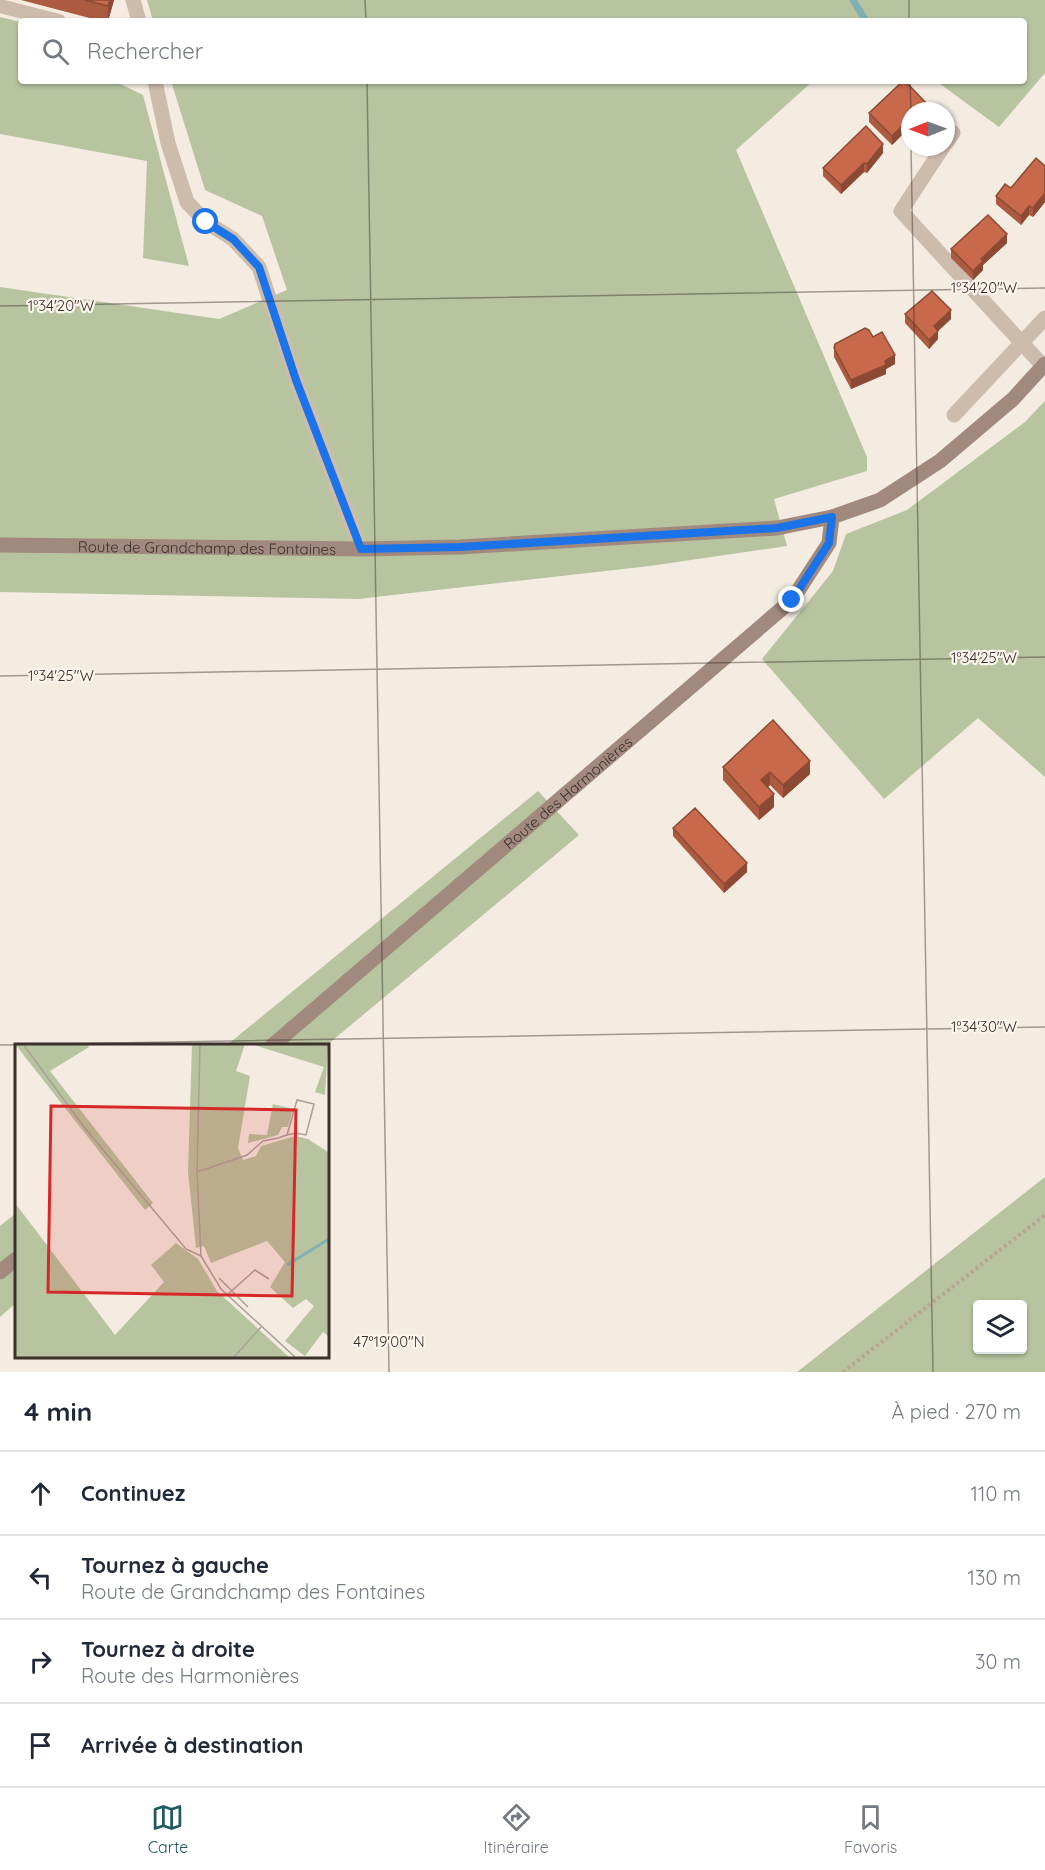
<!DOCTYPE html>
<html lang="fr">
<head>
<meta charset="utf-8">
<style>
	body { margin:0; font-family:Quicksand,sans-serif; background:#f2f2f3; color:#1f2937 }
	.controls { position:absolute; right:18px; bottom:18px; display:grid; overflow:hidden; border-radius:6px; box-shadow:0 2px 4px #0004 }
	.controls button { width:54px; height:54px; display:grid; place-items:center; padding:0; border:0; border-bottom:2px solid #e0e1e3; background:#fff; color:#1f2937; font:30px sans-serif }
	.compass { position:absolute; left:901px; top:102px; width:54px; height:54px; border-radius:50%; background:#fff; box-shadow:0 2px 4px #0004; rotate:269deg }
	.stop { position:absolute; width:18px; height:18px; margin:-14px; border:4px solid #1a73e8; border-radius:50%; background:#fff }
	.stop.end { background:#1a73e8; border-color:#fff; box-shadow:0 2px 6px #0008 }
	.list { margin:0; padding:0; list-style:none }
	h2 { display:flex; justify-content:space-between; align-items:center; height:78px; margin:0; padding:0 24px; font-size:26px }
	h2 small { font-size:20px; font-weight:400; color:#747a83 }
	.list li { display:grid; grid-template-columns:39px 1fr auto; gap:18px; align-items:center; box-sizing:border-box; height:84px; padding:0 24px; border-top:2px solid #e0e1e3 }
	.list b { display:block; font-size:22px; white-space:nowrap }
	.list p { margin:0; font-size:20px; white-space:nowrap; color:#747a83 }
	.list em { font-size:20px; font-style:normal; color:#747a83 }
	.icon { flex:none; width:33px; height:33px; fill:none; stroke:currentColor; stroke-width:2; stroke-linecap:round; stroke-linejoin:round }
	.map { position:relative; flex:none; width:1045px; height:1372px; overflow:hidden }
	.search { position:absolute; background:#fff; box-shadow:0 2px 4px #0004; left:18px; right:18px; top:18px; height:66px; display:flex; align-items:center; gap:15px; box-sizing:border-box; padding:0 21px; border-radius:6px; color:#747a83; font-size:22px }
	.sheet { height:414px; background:#fff }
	nav { display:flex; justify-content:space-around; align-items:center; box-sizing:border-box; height:84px; border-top:2px solid #e0e1e3; background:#fff; font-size:16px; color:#747a83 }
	nav a { display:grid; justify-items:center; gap:3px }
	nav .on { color:#1f5a5e }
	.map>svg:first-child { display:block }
</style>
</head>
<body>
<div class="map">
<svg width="1045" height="1372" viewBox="0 0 1045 1372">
	<rect width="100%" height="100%" fill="#f4ebe1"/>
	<!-- green -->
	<path fill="#b8c4a0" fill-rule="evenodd" d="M147,0H1045V73L999,127L936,81H1024V21H153Z
		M0,17L21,22V81H114L143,95L189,266L143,258L147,161L0,134Z
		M171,81H813L736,150L867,457V471L774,499L787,546L650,566L358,599L0,592V287L219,319L287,290L262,216L205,190Z
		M1045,401V777L978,718L884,799L762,659L833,571L846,534L907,510L1025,422Z
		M538,791L579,835L327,1045H227Z
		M1045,1177V1372H797ZM978,1304H1022V1350H978Z
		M16,1213V1303L0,1317V1226Z"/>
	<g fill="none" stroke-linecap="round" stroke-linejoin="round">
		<!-- stream -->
		<path stroke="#7fb0b2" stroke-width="7" d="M853,0L866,21"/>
		<!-- path -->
		<path stroke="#b9a596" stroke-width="4" stroke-dasharray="3 3" stroke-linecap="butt" d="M843,1372L1045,1215"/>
		<!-- lane -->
		<path stroke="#cdbbac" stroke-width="14" d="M0,6L59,21"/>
		<!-- street -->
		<path stroke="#cdbbac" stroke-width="15" d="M133,0L139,21
			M155,81L168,143L187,202L206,222L233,239L259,267L296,380L361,549
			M946,143L953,133
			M943,147L901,211L1043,366
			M954,415L1045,318"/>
		<!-- secondary -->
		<g stroke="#a18a7d" stroke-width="15">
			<path id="s1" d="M0,545L361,549L460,547L777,528L832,517L880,500L940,461L1013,399L1045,364"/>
			<path id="s2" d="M273,1045L792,600L829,543L832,517"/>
			<path d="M0,1272L16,1259"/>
		</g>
	</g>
	<!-- wall -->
	<path fill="#ac5a40" d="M21,0H114L108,21H101Z
		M903,81H905L928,105V111H910V127L892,145L869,122V113Z
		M883,153L867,173L864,172L841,194L823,176V168Z
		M1045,166V202L1033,217L1029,215L1021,225L996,204V196L1011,188Z
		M1007,243L983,265V270L973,280L951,258V249Z
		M905,314L951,319L938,331V339L929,349L905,323Z
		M873,337L895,364L886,369V374L851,389L834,357V348Z
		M723,767L810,774L783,798L770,785L768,787L774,807L759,820L723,780Z
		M673,828L747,872L724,893L673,836Z"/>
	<!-- shaded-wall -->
	<path fill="#8c4a34" d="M110,0H114L108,21V6Z
		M928,105V111H922Z
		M910,118V127L892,145V136Z
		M883,144V153L867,173V164Z
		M864,163V172L841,194V185Z
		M1045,193V202L1033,217V208Z
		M1029,206V215L1021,225V216Z
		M1007,234V243L983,265V270L973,280V271L981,259Z
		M951,310V319L938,331V339L929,349V340L934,326Z
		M895,355V364L886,369V374L851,389V380Z
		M810,761V774L783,798V785Z
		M770,772V785L761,793V780Z
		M774,794V807L759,820V807Z
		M747,863V872L724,893V884Z"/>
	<!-- building -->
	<path fill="#c8694b" stroke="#8c4a34" stroke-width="1.5" d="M85,0H110L108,6Z
		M903,81H905L928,105L922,111H910V118L892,136L869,113Z
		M866,126L883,144L867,164L864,163L841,185L823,168Z
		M1036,158L1045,166V193L1033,208L1029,206L1021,216L996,196L1005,184L1011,188Z
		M988,215L1007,234L981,259L983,261L973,271L951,249Z
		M932,291L951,310L934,326L938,331L929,340L905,314Z
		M865,328L869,330L873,337L882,332L895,355L885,361L886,365L851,380L834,348L835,344Z
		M773,720L810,761L783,785L770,772L761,780L774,794L759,807L723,767Z
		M695,808L747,863L724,884L673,828Z"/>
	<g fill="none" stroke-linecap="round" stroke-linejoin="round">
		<!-- route -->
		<path stroke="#1a73e8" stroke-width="8" d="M206,222L233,239L259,267L296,380L361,549L460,547L777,528L832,517L829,543L792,600"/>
	</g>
	<!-- ticks -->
	<path fill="none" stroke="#3b302b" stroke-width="1.5" stroke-opacity="0.45" d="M365,0L366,21M909,0V21M367,81L389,1372M910,81L911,111M911,147L933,1372M0,306L1045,288M0,676L1045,657M0,1045L1045,1027"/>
	<g text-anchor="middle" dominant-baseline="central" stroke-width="4.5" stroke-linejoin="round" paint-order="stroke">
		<!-- street labels -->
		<g font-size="15" fill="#3b302b" stroke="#fbf5ee">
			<text stroke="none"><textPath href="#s1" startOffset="207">Route de Grandchamp des Fontaines</textPath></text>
			<text stroke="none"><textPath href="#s2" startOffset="388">Route des Harmonières</textPath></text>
		</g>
	</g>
	<!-- overview -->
	<g transform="translate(15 1044)">
		<rect width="314" height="314" fill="#f4ebe1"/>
		<path d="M0,0H72L74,3L35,27L138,159L130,166ZM177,0H230L221,27L235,32L223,104L228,116L241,112L246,102L280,92L293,95L313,108V292L308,288L290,312L270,297L299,262L291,255L278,264L255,243L270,218L252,197L196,219L189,202L181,204L173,128ZM236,0H313L310,51L300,48L309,23ZM258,60L278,65L273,83H267L263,91L233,99L234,90L252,91ZM0,159L100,291L149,238L136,221L161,199L183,215L202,247L274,313H0Z" fill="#b8c4a0"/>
		<path fill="none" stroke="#7fb0b2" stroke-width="3" d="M272,221L314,195"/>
		<path fill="none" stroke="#aaa098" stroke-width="1.5" d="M8,0L69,83L171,205L186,212M185,0L182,128L186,212L206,245L280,313M182,128L232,111L248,97L263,94L272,91L281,89L291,91L299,60L282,56L272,91M204,234L233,263M212,251L240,226L254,235M219,313L246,283"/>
		<path fill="#d62828" fill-opacity="0.15" stroke="#d62828" stroke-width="3" d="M36,62L281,66L277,252L33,248Z"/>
		<rect width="314" height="314" fill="none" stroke="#3b302b" stroke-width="3"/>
	</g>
	<g font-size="15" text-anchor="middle" fill="#3b302b" stroke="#fbf5ee" stroke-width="4.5" stroke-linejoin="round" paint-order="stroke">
		<text x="984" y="293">1°34'20"W</text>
		<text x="61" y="311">1°34'20"W</text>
		<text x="984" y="663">1°34'25"W</text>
		<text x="61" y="681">1°34'25"W</text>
		<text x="984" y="1032">1°34'30"W</text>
		<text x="389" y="1347">47°19'00"N</text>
	</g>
</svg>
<div class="controls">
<button><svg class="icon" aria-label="layers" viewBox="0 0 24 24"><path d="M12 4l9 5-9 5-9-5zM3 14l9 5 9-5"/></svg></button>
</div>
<svg class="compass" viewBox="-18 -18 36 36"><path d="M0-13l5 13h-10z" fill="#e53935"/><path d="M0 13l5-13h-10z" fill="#747a83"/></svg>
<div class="stop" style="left:206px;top:222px"></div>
<div class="stop end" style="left:792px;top:600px"></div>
<div class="search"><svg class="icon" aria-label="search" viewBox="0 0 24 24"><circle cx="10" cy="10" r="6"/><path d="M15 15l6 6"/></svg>Rechercher</div>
</div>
<section class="sheet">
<h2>4 min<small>À pied · 270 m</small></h2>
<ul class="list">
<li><svg class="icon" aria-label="ahead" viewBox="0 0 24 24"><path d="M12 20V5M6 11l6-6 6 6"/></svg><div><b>Continuez</b></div><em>110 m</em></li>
<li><svg class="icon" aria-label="left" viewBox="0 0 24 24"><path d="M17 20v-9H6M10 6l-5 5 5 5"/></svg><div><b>Tournez à gauche</b><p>Route de Grandchamp des Fontaines</p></div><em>130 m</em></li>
<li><svg class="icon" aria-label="right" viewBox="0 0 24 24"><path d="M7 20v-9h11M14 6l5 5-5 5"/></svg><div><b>Tournez à droite</b><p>Route des Harmonières</p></div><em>30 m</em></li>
<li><svg class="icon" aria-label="arrive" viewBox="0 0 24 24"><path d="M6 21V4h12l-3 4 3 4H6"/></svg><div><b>Arrivée à destination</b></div></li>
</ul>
</section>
<nav>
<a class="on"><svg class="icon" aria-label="map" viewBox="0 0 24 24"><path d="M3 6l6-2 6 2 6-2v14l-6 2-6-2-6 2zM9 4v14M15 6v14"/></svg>Carte</a>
<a><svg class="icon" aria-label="directions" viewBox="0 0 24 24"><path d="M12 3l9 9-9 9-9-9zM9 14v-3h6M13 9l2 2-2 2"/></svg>Itinéraire</a>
<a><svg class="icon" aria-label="saved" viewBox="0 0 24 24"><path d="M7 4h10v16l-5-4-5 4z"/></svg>Favoris</a>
</nav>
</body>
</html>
